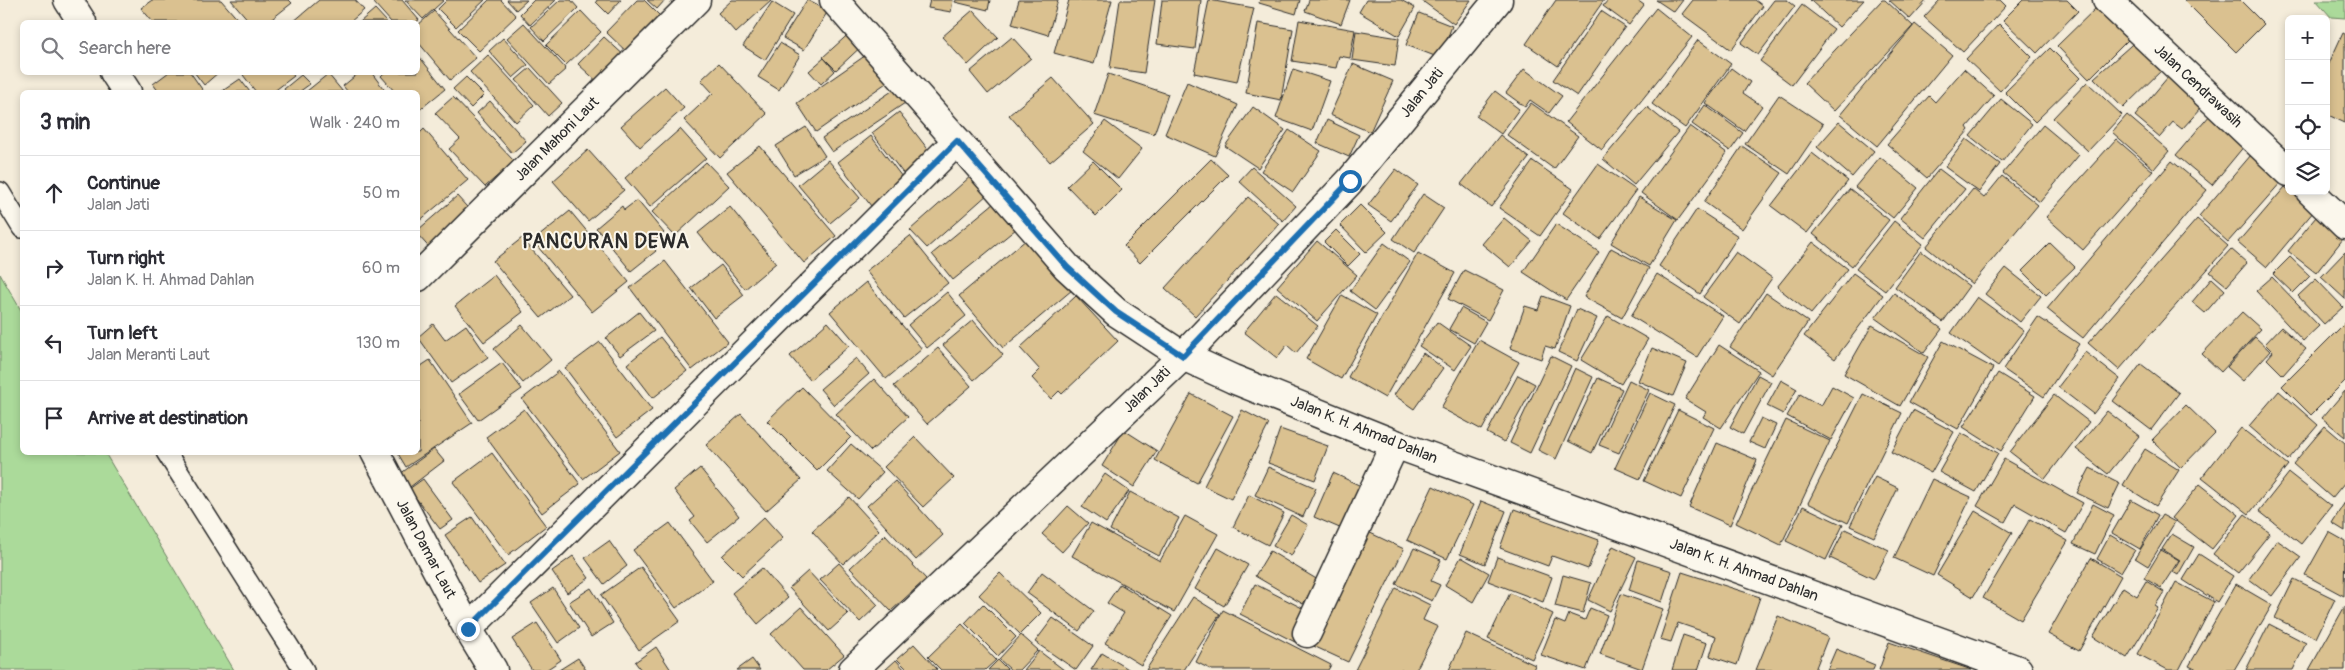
<!DOCTYPE html>
<html lang="en">
<head>
<meta charset="utf-8">
<style>
	body { margin:0; font-family:Pangolin,sans-serif; background:#f7f7f7; color:#2b2b33 }
	.controls { position:absolute; right:15px; top:15px; display:grid; overflow:hidden; border-radius:8px; box-shadow:0 2px 8px #0003 }
	.controls button { width:45px; height:45px; display:grid; place-items:center; padding:0; border:0; border-bottom:1px solid #e1e1e2; background:#fff; color:#2b2b33; font:25px sans-serif }
	.stop { position:absolute; width:15px; height:15px; margin:-11px; border:4px solid #1f6fb2; border-radius:50%; background:#fff }
	.stop.end { background:#1f6fb2; border-color:#fff; box-shadow:0 1px 5px #0008 }
	.list { margin:0; padding:0; list-style:none }
	h2 { display:flex; justify-content:space-between; align-items:center; height:65px; margin:0; padding:0 20px; font-size:21px }
	h2 small { font-size:16px; font-weight:400; color:#7c7c81 }
	.list li { display:grid; grid-template-columns:32px 1fr auto; gap:15px; align-items:center; box-sizing:border-box; height:75px; padding:0 20px; border-top:1px solid #e1e1e2 }
	.list b { display:block; font-size:19px; white-space:nowrap }
	.list p { margin:0; font-size:16px; white-space:nowrap; color:#7c7c81 }
	.list em { font-size:16px; font-style:normal; color:#7c7c81 }
	.icon { flex:none; width:28px; height:28px; fill:none; stroke:currentColor; stroke-width:2; stroke-linecap:round; stroke-linejoin:round }
	.map { position:relative; flex:none; width:2345px; height:670px; overflow:hidden }
	.search { position:absolute; background:#fff; box-shadow:0 2px 8px #0003; left:20px; top:20px; width:400px; height:55px; display:flex; align-items:center; gap:12px; box-sizing:border-box; padding:0 18px; border-radius:8px; color:#7c7c81; font-size:19px }
	.panel { position:absolute; background:#fff; box-shadow:0 2px 8px #0003; left:20px; top:90px; width:400px; height:365px; border-radius:8px }
	.map>svg:first-child { display:block }
</style>
</head>
<body>
<div class="map">
<svg width="2345" height="670" viewBox="0 0 2345 670">
	<rect width="100%" height="100%" fill="#f4ecda"/>
	<filter id="ink" filterUnits="userSpaceOnUse"><feTurbulence type="fractalNoise" baseFrequency=".02" numOctaves="2"/><feDisplacementMap in="SourceGraphic" scale="10" xChannelSelector="R" yChannelSelector="G"/><feConvolveMatrix kernelMatrix="1 2 1 2 8 2 1 2 1" color-interpolation-filters="sRGB"/></filter>
	<g filter="url(#ink)">
		<!-- green -->
		<path fill="#abda9a" stroke="#6b8262" d="M2316,0H2345V18L2331,17Z
			M0,274L22,312V452L105,453L234,670H0Z"/>
		<!-- building -->
		<path fill="#dac190" stroke="#2b2b2b" d="M152,0H221L240,22H153L141,8Z
			M231,0H289L292,3L268,22H250Z
			M319,0H355L364,10L350,22H293Z
			M378,0H402L419,20L416,22H391L374,3Z
			M405,0H444L423,19Z
			M447,0H485L456,27L438,9Z
			M489,0H501L516,16L479,51L458,30Z
			M507,0H527L516,10Z
			M534,0H556L530,25L520,14Z
			M560,0H571L578,8L544,41L531,27Z
			M597,0H621L608,14L596,2Z
			M637,0H644L666,22L632,57L606,32Z
			M647,0H665L657,9Z
			M732,0H772L736,33L718,13Z
			M807,0L828,11L804,50L783,38Z
			M930,0H953L951,12L928,8Z
			M956,0H990L988,10L955,2Z
			M1019,0H1058L1048,35L1012,24Z
			M1069,0H1112L1094,64L1054,53Z
			M1120,0H1155L1144,73L1110,68Z
			M1162,0H1201L1195,49L1157,44Z
			M1209,0L1254,8L1237,82L1194,73Z
			M1260,0H1300L1296,14L1259,3Z
			M1309,0H1350L1341,24L1305,11Z
			M1366,0H1401L1415,8L1399,36L1359,12Z
			M1421,0H1471L1454,24Z
			M1556,0H1604L1558,66L1526,44Z
			M1608,0H1637L1644,5L1629,25L1603,6Z
			M1656,0H1683L1674,12Z
			M1693,0H1755L1763,6L1731,50L1682,14Z
			M1774,0H1787L1795,6L1758,55L1741,43Z
			M1810,0H1864L1839,27Z
			M1882,0H1885L1913,26L1834,111L1804,83Z
			M1889,0H1927L1910,19Z
			M1940,0H2000L2006,6L1963,52L1924,17Z
			M2023,0H2067L2078,11L2037,53L2003,20Z
			M2184,0H2240L2264,24L2236,52Z
			M772,2L793,15L765,60L743,46Z
			M2100,4L2134,34L2089,79L2057,46Z
			M1802,5L1834,29L1792,85L1760,61Z
			M1656,8L1692,37L1602,150L1566,122Z
			M375,9L387,22H360Z
			M973,10L998,37L968,65L942,37Z
			M434,11L476,58L450,80L418,42V25Z
			M581,11L601,32L566,65L546,45Z
			M1601,11L1625,27L1577,96L1553,80Z
			M1419,13L1452,26L1440,58L1406,45Z
			M1299,20L1355,30L1350,58L1339,56L1336,68L1292,61Z
			M524,23L566,69L549,84L507,38Z
			M1258,23L1293,29L1281,100L1246,93Z
			M1915,24L1952,55L1877,146L1840,115Z
			M1999,24L2032,57L2000,91L1966,59Z
			M853,30L865,43L836,70L823,57Z
			M1356,31L1399,38L1395,66L1352,60Z
			M2343,33L2345,34V123L2326,114V70Z
			M604,37L627,58L601,85L578,64Z
			M1012,37L1031,58L988,94L970,72Z
			M503,38L528,65L513,78L489,51Z
			M2139,38L2166,66L2123,108L2094,78Z
			M1698,40L1731,64L1685,128L1652,104Z
			M780,43L800,55L779,90L758,77Z
			M2050,48L2080,78L2035,122L2005,92Z
			M869,53L889,81L816,132L797,103Z
			M418,55L445,89L418,111V92H395L381,76L385,72H418Z
			M488,55L534,105L516,122L470,72Z
			M824,58L835,71L821,84L809,71Z
			M719,63L767,114L720,158L684,120L713,93L701,80Z
			M1353,64L1393,81L1370,132L1330,115Z
			M530,68L562,103L548,116L516,80Z
			M1731,68L1750,82L1743,93L1762,106L1744,131L1705,103Z
			M1293,69L1330,81L1312,131L1276,118Z
			M1524,69L1562,96L1549,113L1530,100L1525,107L1506,93Z
			M1964,69L1994,96L1967,127L1969,130L1927,178L1887,144L1929,96L1935,102Z
			M169,72H190L204,92H159L153,84Z
			M194,72H219L204,85Z
			M246,72H291L294,76L273,92H256L243,75Z
			M360,72H371L386,92H348L343,86Z
			M328,74L343,92H305L307,91Z
			M1108,74L1168,94L1154,134L1094,115Z
			M301,75L310,84L299,92H286L284,89Z
			M466,77L484,95L471,108L453,89Z
			M2168,77L2202,107L2182,129L2173,122L2160,137L2135,116Z
			M1053,78L1094,124L1050,162L1009,115Z
			M240,79L250,92H221Z
			M1187,82L1238,105L1215,156L1165,134Z
			M2087,82L2122,115L2088,151L2053,118Z
			M901,85L911,99L832,152L822,138Z
			M665,87L684,108L640,147L621,126Z
			M1495,91L1519,109L1501,134L1476,116Z
			M1779,95L1823,124L1789,174L1745,144Z
			M453,97L514,161L485,187L449,149L460,139L435,113Z
			M2001,99L2032,124L2002,162L1970,136Z
			M490,101L526,141L512,153L477,113Z
			M1531,103L1578,136L1554,169L1507,135Z
			M1705,105L1743,133L1730,151L1692,124Z
			M1253,107L1285,130L1258,168L1225,146Z
			M1647,107L1678,132L1634,185L1603,159Z
			M899,112L934,157L906,177L872,133Z
			M2127,115L2169,151L2154,169L2112,132Z
			M2210,115L2245,145L2212,185L2176,155Z
			M1327,120L1359,135L1349,157L1317,143Z
			M1105,121L1142,149L1118,179L1083,151Z
			M1839,122L1874,151L1852,177L1817,147Z
			M2043,125L2079,155L2040,202L2003,173Z
			M1690,126L1727,153L1678,220L1641,193Z
			M806,127L825,156L794,175L776,146Z
			M424,129L468,180L418,222V135Z
			M680,129L706,158L650,207L625,178Z
			M1289,130L1321,151L1293,192L1261,171Z
			M1500,135L1529,158L1491,207L1461,184Z
			M871,136L908,185L874,210L838,162Z
			M1966,139L2000,164L1979,192L1945,167Z
			M2116,139L2153,171L2083,250L2046,217Z
			M760,146L836,236L804,263L727,172Z
			M1742,146L1782,173L1742,229L1704,202Z
			M588,150L624,190L588,221L553,181Z
			M1812,153L1848,181L1807,233L1771,206Z
			M2251,155L2282,181L2228,242L2199,216Z
			M1880,157L1918,188L1893,218L1855,187Z
			M1211,159L1228,175L1140,263L1124,246Z
			M828,160L860,198L830,223L798,185Z
			M1093,161L1122,190L1096,216L1067,186Z
			M1533,161L1573,189L1540,236L1499,208Z
			M2172,161L2207,190L2083,338L2047,309Z
			M706,162L729,186L675,236L652,212Z
			M1598,164L1636,190L1600,239L1563,213Z
			M1252,167L1296,206L1283,221L1239,181Z
			M1396,169L1418,185L1391,221L1368,205Z
			M1939,169L1965,189L1925,238L1900,218Z
			M972,175L988,194L927,248L910,230Z
			M2002,176L2038,205L1972,284L1926,247L1973,189L1984,198Z
			M2285,187L2314,211L2267,267L2238,242Z
			M1850,189L1889,220L1852,266L1813,234Z
			M1423,194L1444,208L1414,253L1393,239Z
			M457,196L475,216L433,252L418,235V230Z
			M1248,197L1279,224L1195,316L1165,288Z
			M1639,197L1677,220L1649,266L1611,243Z
			M637,200L664,233L650,244L656,251L631,271L596,228L622,206L624,210Z
			M994,203L1016,229L953,280L932,254Z
			M1360,205L1387,232L1366,252L1340,225Z
			M730,207L776,263L745,289L698,233Z
			M1697,209L1738,236L1700,294L1659,266Z
			M570,211L629,282L592,312L533,241Z
			M2316,217L2343,239L2316,273L2288,251Z
			M1504,218L1532,241L1510,267L1482,244Z
			M2197,219L2228,246L2119,370L2088,343Z
			M1894,221L1923,244L1885,291L1856,269Z
			M1556,224L1599,252L1566,300L1523,272Z
			M1336,230L1360,254L1348,266L1324,242Z
			M910,236L948,283L904,318L866,271Z
			M522,238L570,295L541,318L493,261Z
			M1027,239L1072,290L1003,348L959,296Z
			M1317,241L1357,275L1317,321L1277,287Z
			M1813,242L1848,269L1811,314L1777,287Z
			M1384,243L1410,262L1375,310L1350,291Z
			M2050,243L2075,267L2046,295L2022,271Z
			M1611,248L1649,268L1622,318L1584,297Z
			M2231,249L2247,263L2227,286L2210,272Z
			M1921,251L1969,286L1943,322L1895,287Z
			M1736,252L1772,278L1740,324L1703,297Z
			M2345,252V299L2321,277Z
			M1418,253L1455,273L1385,398L1348,377Z
			M2290,257L2310,276L2293,293L2273,274Z
			M665,261L728,342L692,370L630,288Z
			M721,265L744,295L714,318L691,288Z
			M2006,268L2041,296L2020,322L1985,294Z
			M1464,270L1504,290L1488,320L1448,299Z
			M1853,273L1883,295L1835,359L1804,336Z
			M1657,274L1723,316L1697,357L1631,316Z
			M494,275L523,312L484,342L455,306Z
			M2272,277L2319,326L2303,341L2256,291Z
			M2212,278L2225,290L2205,313L2192,302Z
			M2316,279L2343,307L2324,324L2298,296Z
			M866,282L922,349L886,379L830,312Z
			M947,292L966,316L927,348L908,325Z
			M1276,293L1318,326L1296,353L1287,345L1277,358L1244,332Z
			M1766,293L1808,322L1772,375L1730,347Z
			M1894,293L1942,329L1924,353L1875,318Z
			M1342,295L1377,315L1341,379L1306,359Z
			M1076,296L1118,341L1062,394L1059,391L1051,399L1032,378L1040,370L1020,348Z
			M1543,296L1570,306L1555,349L1545,346L1541,359L1510,348L1525,306L1538,310Z
			M1977,297L2024,331L1998,366L1951,333Z
			M1461,308L1486,322L1474,343L1449,329Z
			M1577,309L1597,318L1577,361L1558,352Z
			M639,312L654,331L620,356L606,338Z
			M2242,312L2261,329L2221,372L2202,354Z
			M1608,316L1648,339L1621,384L1581,360Z
			M2038,317L2079,344L2044,397L2003,369Z
			M973,320L1003,355L974,380L943,345Z
			M828,322L849,346L810,380L790,356Z
			M1437,322L1471,346L1455,370L1419,346Z
			M2345,323V381L2311,415L2282,386Z
			M433,324L445,340L466,325L488,357L451,383L418,337Z
			M522,325L551,360L523,383L494,349Z
			M1872,325L1928,357L1900,406L1844,374Z
			M2281,327L2306,349L2283,375L2267,359L2273,352L2265,344Z
			M660,337L687,371L653,398L627,364Z
			M2255,337L2270,351L2243,381L2227,367Z
			M1479,340L1519,362L1482,430L1441,408Z
			M1943,341L1993,368L1958,429L1909,402Z
			M600,342L652,410L617,437L565,368Z
			M1719,345L1759,371L1721,428L1703,417L1706,412L1685,399Z
			M938,348L971,386L927,424L894,386Z
			M1652,348L1687,363L1673,396L1638,381Z
			M2085,352L2120,379L2093,414L2058,387Z
			M1423,353L1443,368L1414,409L1394,395Z
			M1551,356L1571,366L1530,453L1510,443Z
			M856,358L869,374L834,405L820,389Z
			M430,360L472,423L406,467L397,452H418V368Z
			M502,363L522,389L478,420L459,394Z
			M2141,364L2179,393L2151,430L2113,401Z
			M1575,368L1593,377L1556,459L1538,450Z
			M559,371L620,451L583,479L522,399Z
			M1998,373L2035,396L2001,451L1963,427Z
			M1518,375L1535,384L1504,442L1487,433Z
			M1758,375L1771,382L1743,434L1730,427Z
			M1598,378L1622,389L1592,453L1568,441Z
			M874,379L908,417L871,451L836,414Z
			M1629,380L1649,390L1619,453L1599,445Z
			M1781,380L1797,389L1783,414L1767,406Z
			M1832,386L1854,398L1831,440L1787,416L1800,394L1821,406Z
			M802,387L851,437L817,471L767,421Z
			M2279,391L2318,425L2288,460L2249,426Z
			M2345,391V437L2322,418Z
			M1650,393L1675,405L1640,479L1615,468Z
			M1191,394L1233,416L1197,483L1155,460Z
			M1863,394L1902,413L1848,523L1808,503Z
			M2054,395L2089,422L2045,479L2010,452Z
			M2186,405L2215,433L2181,468L2152,440Z
			M524,409L580,484L542,513L486,437Z
			M1242,410L1269,424L1231,499L1204,486Z
			M1678,410L1714,428L1681,498L1644,481Z
			M1913,410L1954,432L1931,473L1891,452Z
			M2107,411L2139,436L2108,474L2076,449Z
			M741,414L801,480L766,511L706,445Z
			M1761,418L1776,425L1765,449L1749,442Z
			M1786,420L1830,441L1781,545L1736,523Z
			M2325,426L2345,443V482L2332,498L2293,464Z
			M2241,428L2288,465L2249,514L2202,477Z
			M1280,429L1328,446L1315,480L1268,463Z
			M1124,430L1157,451L1134,487L1102,466Z
			M1961,433L1998,453L1976,492L1939,472Z
			M915,437L954,478L923,507L884,467Z
			M1717,443L1757,460L1730,525L1689,507Z
			M851,444L883,472L858,499L827,471Z
			M434,449L444,461L410,487L400,474Z
			M2145,449L2179,470L2156,506L2123,485Z
			M492,453L546,526L508,555L453,482Z
			M2004,459L2083,503L2066,533L2015,504L2005,522L1977,506Z
			M1268,467L1316,488L1303,517L1255,495Z
			M700,468L739,516L707,542L690,521L695,517L674,490Z
			M2090,468L2120,483L2108,508L2077,493Z
			M1333,473L1361,486L1342,529L1314,517Z
			M2289,473L2331,506L2301,544L2259,511Z
			M1105,474L1129,491L1106,523L1082,507Z
			M1875,477L1898,488L1874,537L1850,526Z
			M423,479L453,520L440,529L409,489Z
			M1932,479L1971,497L1933,576L1894,558Z
			M895,481L943,535L916,560L867,506Z
			M2200,484L2239,515L2212,549L2172,518Z
			M1433,486L1473,505L1447,559L1407,540Z
			M1130,492L1179,518L1159,556L1110,530Z
			M1249,495L1284,513L1268,545L1233,527Z
			M849,497L879,530L843,564L812,531Z
			M2131,500L2158,515L2140,549L2112,533Z
			M1481,501L1506,511L1485,564L1460,554Z
			M2345,502V531L2332,523Z
			M2093,504L2114,515L2095,554L2073,544Z
			M1068,506L1088,523L1062,552L1042,534Z
			M1803,506L1843,525L1826,560L1786,541Z
			M1514,509L1599,540L1588,569L1552,556L1548,566L1500,548Z
			M1975,511L2012,533L1973,597L1937,575Z
			M2245,514L2270,533L2238,573L2213,554Z
			M1291,515L1308,525L1291,556L1273,546Z
			M2162,515L2175,522L2148,566L2135,558Z
			M1185,516L1218,534L1174,612L1072,556L1091,523L1160,561Z
			M472,517L505,565L478,583L445,535Z
			M764,517L783,538L742,576L722,556Z
			M2030,519L2068,541L2021,620L1983,598Z
			M670,523L713,581L676,608L633,550Z
			M1845,529L1889,550L1874,579L1830,558Z
			M1364,530L1404,549L1348,662L1307,643Z
			M2329,532L2345,541L2344,596L2305,575Z
			M2172,534L2194,547L2178,575L2173,572L2180,560L2162,549Z
			M885,535L926,579L891,611L850,568Z
			M2110,535L2135,550L2121,573L2097,559Z
			M2277,540L2301,557L2272,596L2249,579Z
			M609,541L627,566L604,584L585,558Z
			M1613,546L1636,557L1610,611L1588,600Z
			M1218,548L1248,565L1224,606L1195,589Z
			M1414,548L1441,560L1431,581L1440,585L1432,601L1396,584Z
			M2161,550L2179,560L2161,588L2144,578Z
			M1270,551L1318,580L1303,604L1255,576Z
			M2199,554L2233,576L2217,602L2183,580Z
			M573,556L589,578L567,593L552,571Z
			M1461,557L1489,573L1473,602L1445,585Z
			M1497,557L1552,577L1543,602L1488,581Z
			M2091,558L2121,576L2079,651L2048,634Z
			M1638,560L1672,571L1662,602L1629,590Z
			M839,563L878,605L860,622L820,580Z
			M641,567L680,621L639,650L601,595Z
			M762,568L788,598L758,624L732,593Z
			M808,571L848,614L829,631L789,588Z
			M1042,572L1094,611L1079,631L1027,593Z
			M1682,572L1760,597L1737,665L1710,656L1716,636L1678,623L1671,642L1660,639Z
			M1000,573L1041,613L1020,634L979,595Z
			M1563,575L1591,583L1583,613L1555,606Z
			M2294,579L2335,599L2316,638L2275,618Z
			M2146,581L2164,592L2155,606L2158,608L2127,658L2093,637L2123,587L2137,596Z
			M2176,582L2214,602L2179,670H2168L2138,654Z
			M1120,584L1172,616L1141,665L1105,643L1124,613L1107,603Z
			M1255,584L1310,612L1295,642L1240,614Z
			M2236,584L2272,605L2234,670H2197L2189,666Z
			M553,588L579,628L558,643L531,603Z
			M591,588L613,623L591,637L569,602Z
			M1396,588L1430,605L1423,620L1438,627L1416,670H1355Z
			M1510,593L1553,614L1532,659L1488,639Z
			M1621,594L1663,609L1642,669L1600,654Z
			M1193,597L1220,614L1184,670H1146Z
			M983,604L1016,637L998,656L965,623Z
			M2345,606V670H2309Z
			M801,607L844,655L826,670H803L771,634Z
			M1590,608L1607,615L1586,670L1541,655L1555,620L1565,624L1569,614L1585,620Z
			M1223,610L1331,665L1328,670H1212L1196,662Z
			M1778,616L1828,637L1815,670H1756Z
			M1053,618L1093,646L1076,670L1035,642Z
			M537,623L561,660L546,670H532L512,639Z
			M962,624L996,660L985,670H941L928,657Z
			M2269,624L2306,643L2293,670H2246Z
			M1466,633L1535,665L1533,670H1449Z
			M1021,635L1038,650L1019,670H1011L999,659Z
			M1683,635L1707,643L1698,670H1672Z
			M1889,642L1972,670H1879Z
			M914,644L937,669L936,670H908L897,659Z
			M656,647L671,670H641L635,662Z
			M1836,649L1875,665L1873,670H1827Z
			M1039,651L1064,670H1024Z
			M1102,653L1130,670H1091Z
			M578,658L586,670H559Z
			M752,659L760,670H737Z
			M896,660L905,670H885Z
			M998,660L1008,670H988Z"/>
		<g fill="none" stroke-linecap="round" stroke-linejoin="round">
			<!-- service casing -->
			<g stroke="#2b2b2b" stroke-width="22">
				<path id="service" d="M0,192L22,228
					M166,452L304,670"/>
			</g>
			<!-- minor casing -->
			<g stroke="#2b2b2b" stroke-width="31">
				<path id="minor" d="M68,0L82,22
					M114,72L127,92
					M418,277L696,0
					M375,452L468,629L493,670
					M468,629L957,141
					M1307,633L1395,444
					M853,670L1183,356L1350,181L1498,0"/>
			</g>
			<!-- tertiary casing -->
			<g stroke="#2b2b2b" stroke-width="31">
				<path id="tertiary" d="M2107,0L2289,172
					M2310,191L2345,225"/>
			</g>
			<!-- secondary casing -->
			<g stroke="#2b2b2b" stroke-width="31">
				<path id="secondary" d="M834,0L1067,267L1116,312L1183,356L1233,379L1395,444L2018,670"/>
			</g>
			<!-- service -->
			<use href="#service" stroke="#fbf7ec" stroke-width="19"/>
			<!-- minor -->
			<use href="#minor" stroke="#fbf7ec" stroke-width="28"/>
			<!-- tertiary -->
			<use href="#tertiary" stroke="#fbf7ec" stroke-width="28"/>
			<!-- secondary -->
			<use href="#secondary" stroke="#fbf7ec" stroke-width="28"/>
		</g>
	</g>
	<g fill="none" stroke-linecap="round" stroke-linejoin="round" filter="url(#ink)">
		<!-- route -->
		<path stroke="#1f6fb2" stroke-width="6" d="M468,629L957,141L1067,267L1116,312L1183,356L1350,181"/>
	</g>
	<g text-anchor="middle" dominant-baseline="central" stroke-width="4" stroke-linejoin="round" paint-order="stroke">
		<!-- street labels -->
		<g font-size="15" fill="#2b2b2b" stroke="#fbf7ec">
			<text transform="translate(2198 86) rotate(43)">Jalan Cendrawasih</text>
			<text transform="translate(1422 93) rotate(-51)">Jalan Jati</text>
			<text transform="translate(557 139) rotate(-45)">Jalan Mahoni Laut</text>
			<text transform="translate(1147 390) rotate(-44)">Jalan Jati</text>
			<text transform="translate(1364 430) rotate(22)">Jalan K. H. Ahmad Dahlan</text>
			<text transform="translate(426 549) rotate(62)">Jalan Damar Laut</text>
			<text transform="translate(1744 570) rotate(20)">Jalan K. H. Ahmad Dahlan</text>
		</g>
		<!-- district labels -->
		<g font-size="20" font-weight="bold" letter-spacing="1" fill="#2b2b2b" stroke="#fbf7ec">
			<text x="606" y="241">PANCURAN DEWA</text>
		</g>
	</g>
</svg>
<div class="controls">
<button>+</button>
<button>−</button>
<button><svg class="icon" aria-label="locate" viewBox="0 0 24 24"><circle cx="12" cy="12" r="6"/><path d="M12 2v4M12 18v4M2 12h4M18 12h4"/></svg></button>
<button><svg class="icon" aria-label="layers" viewBox="0 0 24 24"><path d="M12 4l9 5-9 5-9-5zM3 14l9 5 9-5"/></svg></button>
</div>
<div class="stop" style="left:1350px;top:181px"></div>
<div class="stop end" style="left:468px;top:629px"></div>
<div class="search"><svg class="icon" aria-label="search" viewBox="0 0 24 24"><circle cx="10" cy="10" r="6"/><path d="M15 15l6 6"/></svg>Search here</div>
<section class="panel">
<h2>3 min<small>Walk · 240 m</small></h2>
<ul class="list">
<li><svg class="icon" aria-label="ahead" viewBox="0 0 24 24"><path d="M12 20V5M6 11l6-6 6 6"/></svg><div><b>Continue</b><p>Jalan Jati</p></div><em>50 m</em></li>
<li><svg class="icon" aria-label="right" viewBox="0 0 24 24"><path d="M7 20v-9h11M14 6l5 5-5 5"/></svg><div><b>Turn right</b><p>Jalan K. H. Ahmad Dahlan</p></div><em>60 m</em></li>
<li><svg class="icon" aria-label="left" viewBox="0 0 24 24"><path d="M17 20v-9H6M10 6l-5 5 5 5"/></svg><div><b>Turn left</b><p>Jalan Meranti Laut</p></div><em>130 m</em></li>
<li><svg class="icon" aria-label="arrive" viewBox="0 0 24 24"><path d="M6 21V4h12l-3 4 3 4H6"/></svg><div><b>Arrive at destination</b></div></li>
</ul>
</section>
</div>
</body>
</html>
